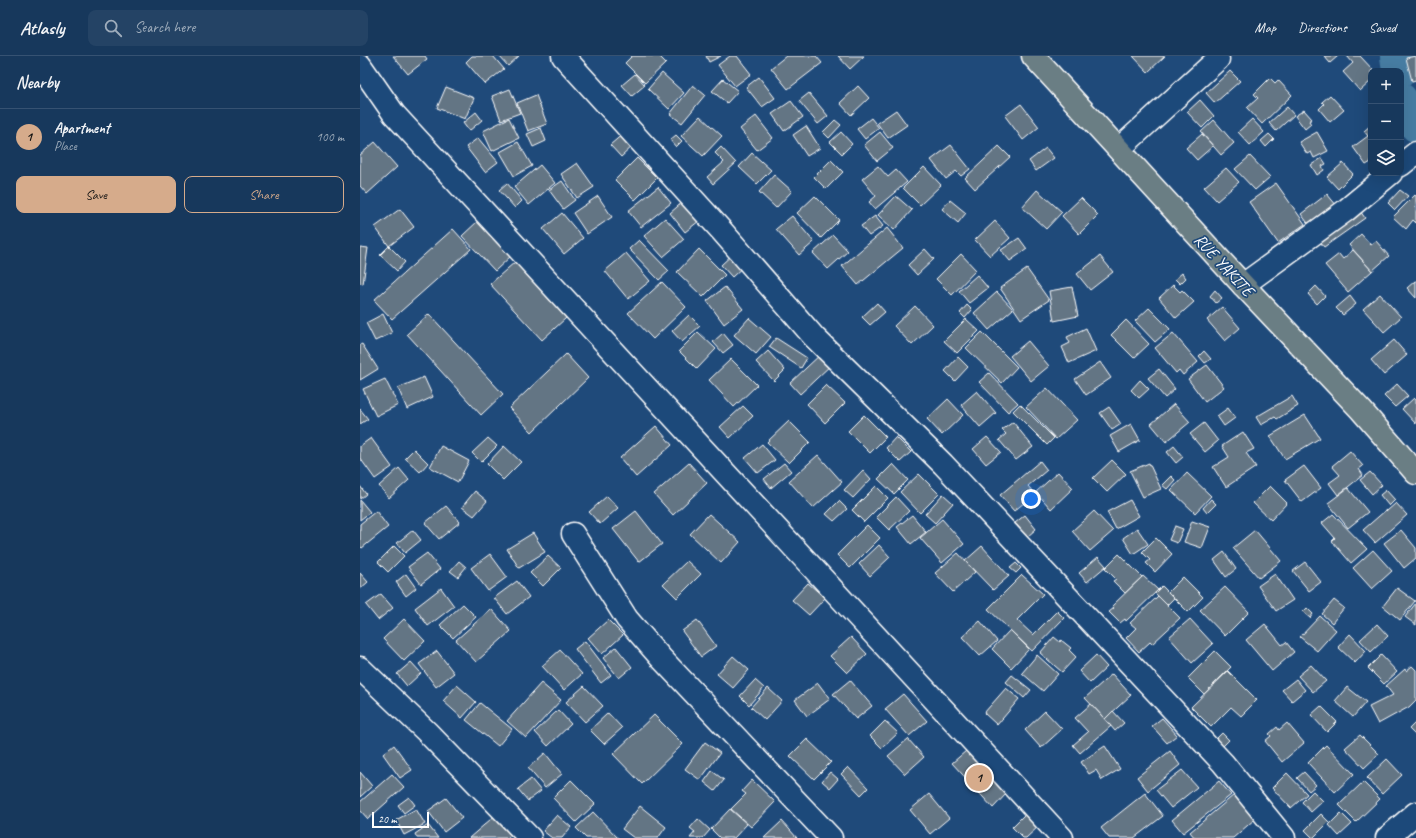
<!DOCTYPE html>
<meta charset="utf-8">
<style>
:root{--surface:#17385c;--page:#244365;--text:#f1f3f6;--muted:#9eacbb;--line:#365272;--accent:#d6ab8b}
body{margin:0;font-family:Caveat,sans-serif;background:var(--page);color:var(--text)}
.controls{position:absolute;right:12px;top:12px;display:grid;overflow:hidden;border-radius:8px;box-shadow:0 4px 16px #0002}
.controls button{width:36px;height:36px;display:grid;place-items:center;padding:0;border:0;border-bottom:1px solid var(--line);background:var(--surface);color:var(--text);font:20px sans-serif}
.scale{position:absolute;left:12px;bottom:10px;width:57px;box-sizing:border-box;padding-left:4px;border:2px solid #fff;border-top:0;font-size:11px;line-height:14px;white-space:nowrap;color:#fff;-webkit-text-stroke:3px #1f4a7a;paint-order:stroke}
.you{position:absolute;left:671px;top:443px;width:14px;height:14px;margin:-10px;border:3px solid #fff;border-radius:50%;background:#1a73e8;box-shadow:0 0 0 6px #1a73e833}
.badge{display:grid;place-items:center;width:26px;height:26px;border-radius:50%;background:var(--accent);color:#111;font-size:13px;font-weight:700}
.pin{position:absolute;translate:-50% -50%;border:2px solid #fff;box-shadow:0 1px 4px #0006}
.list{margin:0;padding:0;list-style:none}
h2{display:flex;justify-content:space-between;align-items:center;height:52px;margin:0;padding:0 16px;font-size:17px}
h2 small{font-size:13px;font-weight:400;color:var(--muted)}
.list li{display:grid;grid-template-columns:26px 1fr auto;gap:12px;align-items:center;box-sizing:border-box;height:56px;padding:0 16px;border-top:1px solid var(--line)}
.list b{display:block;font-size:15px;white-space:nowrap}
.list p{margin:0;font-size:13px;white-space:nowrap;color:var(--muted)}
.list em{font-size:13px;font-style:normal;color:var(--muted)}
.actions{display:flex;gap:8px;padding:12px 16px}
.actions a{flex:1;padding:9px 0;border:1px solid var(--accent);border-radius:8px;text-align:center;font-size:14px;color:var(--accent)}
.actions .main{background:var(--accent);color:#111}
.icon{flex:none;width:22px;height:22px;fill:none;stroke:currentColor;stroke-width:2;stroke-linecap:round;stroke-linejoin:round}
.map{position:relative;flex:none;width:1056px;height:782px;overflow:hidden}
header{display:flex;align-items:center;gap:24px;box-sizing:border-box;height:56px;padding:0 20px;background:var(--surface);border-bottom:1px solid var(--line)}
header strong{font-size:19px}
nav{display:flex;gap:22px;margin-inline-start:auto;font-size:14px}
.search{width:280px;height:36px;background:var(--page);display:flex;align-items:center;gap:10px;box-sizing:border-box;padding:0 14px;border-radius:8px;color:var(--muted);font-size:15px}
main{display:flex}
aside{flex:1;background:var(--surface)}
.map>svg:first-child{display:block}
</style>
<header>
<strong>Atlasly</strong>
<div class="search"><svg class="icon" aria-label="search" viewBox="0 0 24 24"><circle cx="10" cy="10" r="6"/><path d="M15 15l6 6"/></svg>Search here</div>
<nav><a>Map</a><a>Directions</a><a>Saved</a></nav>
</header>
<main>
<aside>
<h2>Nearby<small></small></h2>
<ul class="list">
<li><span class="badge">1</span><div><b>Apartment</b><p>Place</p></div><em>100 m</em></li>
</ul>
<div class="actions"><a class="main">Save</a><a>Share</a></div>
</aside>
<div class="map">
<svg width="1056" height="782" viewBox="0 0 1056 782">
<rect width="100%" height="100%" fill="#1f4a7a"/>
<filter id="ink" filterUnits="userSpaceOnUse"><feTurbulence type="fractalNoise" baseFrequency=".025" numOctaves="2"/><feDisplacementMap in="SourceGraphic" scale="8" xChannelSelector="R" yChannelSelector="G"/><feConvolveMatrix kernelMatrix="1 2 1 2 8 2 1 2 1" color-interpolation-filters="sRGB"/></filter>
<g filter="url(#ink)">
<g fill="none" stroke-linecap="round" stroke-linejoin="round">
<!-- river -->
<g stroke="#467da3" stroke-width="34">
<path d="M1037 0 1039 15"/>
<path d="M1041 44 1056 69"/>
</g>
</g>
<!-- building -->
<g fill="#647584" stroke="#fff">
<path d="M33 0H65L67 3 48 18Z"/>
<path d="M112 0H133L144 13 125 28 106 6Z"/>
<path d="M139 0H159L148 10Z"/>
<path d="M272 0H299L306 7 285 27 265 7Z"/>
<path d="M346 0H361L349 6Z"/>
<path d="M370 0H377L391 18 375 30 358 9Z"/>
<path d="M426 0H456L462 7 428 33 411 12Z"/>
<path d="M478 0H504L490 13Z"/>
<path d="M773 0H805L788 16Z"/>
<path d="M964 0H978L970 7Z"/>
<path d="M987 0H1000L1014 15H1011V25L1000 35 983 16 993 7Z"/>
<path d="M1056 0V24L1052 25 1046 2Z"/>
<path d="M870 15 880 25 855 47 846 37Z"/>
<path d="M302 17 324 37 309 53 288 33Z"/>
<path d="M275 18 285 29 272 40 262 29Z"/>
<path d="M399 21 415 42 402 51 386 31Z"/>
<path d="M910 22 915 27 918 24 932 39 902 68 887 52 898 42 894 38Z"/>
<path d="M363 23 378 35 367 47 352 35Z"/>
<path d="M333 29 345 39 322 67 310 58Z"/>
<path d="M498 30 509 42 491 59 480 47Z"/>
<path d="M86 31 114 42 105 63 77 52Z"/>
<path d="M150 33 160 57 141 64 132 40Z"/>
<path d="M449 37 468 60 458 68 439 45Z"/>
<path d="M176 39 187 68 168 75 157 47Z"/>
<path d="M970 39 984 54 970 66 959 53 964 48 962 46Z"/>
<path d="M840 44 854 60 842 72 827 56Z"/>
<path d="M431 45 443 61 424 75 412 58Z"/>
<path d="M661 48 679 71 663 84 645 60Z"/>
<path d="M927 51 934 59 916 75 909 67Z"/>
<path d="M536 54 547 69 528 82 517 67Z"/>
<path d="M944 54 952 63 949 65 951 68 945 73 935 60Z"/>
<path d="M116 56 122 64 109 75 103 67Z"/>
<path d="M340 60 362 80 343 100 321 80Z"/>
<path d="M396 60 413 82 397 94 380 73Z"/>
<path d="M149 62 159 82 132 95 123 75Z"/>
<path d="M511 62 519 72 505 83 497 73Z"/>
<path d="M892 63 904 76 890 89 878 76Z"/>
<path d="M475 64 481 69 469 82 463 76Z"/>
<path d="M854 64 874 87 861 99 841 76Z"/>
<path d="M1011 69V106L1006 109 993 91 1008 80 1004 75Z"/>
<path d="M446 70 460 92 447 100 433 79Z"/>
<path d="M181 72 186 85 173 91 167 78Z"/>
<path d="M481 76 492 88 482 98 470 86Z"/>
<path d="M520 76 533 92 517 105 504 89Z"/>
<path d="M957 76 968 95 954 102 951 96 947 98 939 86Z"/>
<path d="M264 77 274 89 261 101 250 89Z"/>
<path d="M842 78 853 90 837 104 826 92Z"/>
<path d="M909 78 914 83 906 91 901 85Z"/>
<path d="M316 79 322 85 316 91 310 84Z"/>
<path d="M118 82 138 106 125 116 106 91Z"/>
<path d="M15 86 37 111 7 138 0 130V99Z"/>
<path d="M158 86 172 110 154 120 140 96Z"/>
<path d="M591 89 610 113 601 120 596 115 586 123 571 104Z"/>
<path d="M639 90 650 101 615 133 605 122Z"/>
<path d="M361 91 376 107 353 128 347 121 364 106 355 97Z"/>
<path d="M686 92 694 102 676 115 669 105Z"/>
<path d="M392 97 411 114 397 128 379 111Z"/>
<path d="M890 100 910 121 895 134 875 113Z"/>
<path d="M277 102 297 122 275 144 255 124Z"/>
<path d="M962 102 966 108 962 110 964 114 957 119 951 109Z"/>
<path d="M471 104 483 116 466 133 454 121Z"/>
<path d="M217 107 234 131 217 142 201 118Z"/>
<path d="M983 107 993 118 978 133 967 121Z"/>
<path d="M180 109 195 127 169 149 154 131Z"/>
<path d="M518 110 528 121 536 114 547 126 515 153 509 146 516 140 502 123Z"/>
<path d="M564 111 581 129 560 149 543 132Z"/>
<path d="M866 112 879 126 857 145 844 131Z"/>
<path d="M414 119 432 135 416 152 399 136Z"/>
<path d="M202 125 215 144 203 153 189 134Z"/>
<path d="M147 127 162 145 155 152 139 134Z"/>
<path d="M916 127 945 168 918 187 889 146Z"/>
<path d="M298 131 311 147 281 171 268 155Z"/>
<path d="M677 134 702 156 686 173 662 151Z"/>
<path d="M1040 134 1048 140 1035 154 1028 147Z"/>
<path d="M967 138 977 150 950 170 941 158Z"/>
<path d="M1055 139 1056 140V167L1053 164 1046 173 1033 161Z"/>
<path d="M238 140 252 161 227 178 213 157Z"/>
<path d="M455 140 479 164 461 182 437 157Z"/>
<path d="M536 140 552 154 534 174 518 159Z"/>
<path d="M721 142 738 159 719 178 702 160Z"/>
<path d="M590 144 606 157 598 167 582 153Z"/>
<path d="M324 145 339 165 325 176 310 157Z"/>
<path d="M998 152 1005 162 964 191 957 182Z"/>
<path d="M40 153 54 171 29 190 15 171Z"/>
<path d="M202 157 223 182 204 198 183 173Z"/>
<path d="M432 160 454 186 439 199 416 173Z"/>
<path d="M515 160 523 170 509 180 501 170Z"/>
<path d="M305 162 324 183 303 201 284 180Z"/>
<path d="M119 164 152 199 135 215 102 180Z"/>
<path d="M635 165 650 182 630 200 615 184Z"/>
<path d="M527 172 543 192 498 229 482 210Z"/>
<path d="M93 173 111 193 32 263 14 244Z"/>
<path d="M1001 178 1011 189 1016 185 1029 200 1012 215 989 189Z"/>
<path d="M473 179 488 195 468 213 453 197Z"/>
<path d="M659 182 667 193 650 205 641 194Z"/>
<path d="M279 184 309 215 299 224 269 193Z"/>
<path d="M29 190 45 206 37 215 20 199Z"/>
<path d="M0 191 8 192 3 228 0 227Z"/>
<path d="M339 193 365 219 343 241 317 216Z"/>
<path d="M565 193 574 203 557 219 548 209Z"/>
<path d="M993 194 1012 215 988 236 965 209 979 198 983 203Z"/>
<path d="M375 196 386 208 372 221 361 209Z"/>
<path d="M266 197 290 225 268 243 245 215Z"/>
<path d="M601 198 616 214 592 239 576 223Z"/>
<path d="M740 200 753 216 730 234 717 218Z"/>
<path d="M155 206 206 262 182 284 130 228Z"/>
<path d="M667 213 689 244 661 263 640 232Z"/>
<path d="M822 217 826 222 820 228 815 223Z"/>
<path d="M617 219 628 232 609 247 599 235Z"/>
<path d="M1055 225H1056V242L1047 232Z"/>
<path d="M302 226 326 251 293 283 268 257Z"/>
<path d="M813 229 820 236 822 234 834 246 816 262 799 242Z"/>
<path d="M956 230 965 240 957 248 948 238Z"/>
<path d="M365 231 383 253 364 268 347 245Z"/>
<path d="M712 231 718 260 694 265 689 235Z"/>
<path d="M855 234 862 242 856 247 850 240Z"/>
<path d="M637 236 653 253 629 274 614 257Z"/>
<path d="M1020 238 1041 261 1024 276 1003 253Z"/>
<path d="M990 240 996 248 983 259 976 252Z"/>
<path d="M517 247 525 256 510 269 502 261Z"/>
<path d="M607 249 612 254 605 262 600 257Z"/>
<path d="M555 250 573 269 552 289 534 270Z"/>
<path d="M862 251 880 272 865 285 847 264Z"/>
<path d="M789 252 810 273 795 286 775 265Z"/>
<path d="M23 258 32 277 15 285 6 267Z"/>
<path d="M69 258 143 338 121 359 47 278Z"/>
<path d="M329 259 340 270 322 286 312 275Z"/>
<path d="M389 262 411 281 396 298 374 279Z"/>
<path d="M606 263 619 275 597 297 584 285Z"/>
<path d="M766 264 789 288 774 302 751 279Z"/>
<path d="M726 272 736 295 709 307 702 291 710 287 707 281Z"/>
<path d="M338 276 356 293 337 313 319 295Z"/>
<path d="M622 276 657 311 642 327 606 292Z"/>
<path d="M363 277 373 289 363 297 353 286Z"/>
<path d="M813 277 838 306 823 319 819 314 816 317 795 292Z"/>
<path d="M416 282 447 302 441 312 409 291Z"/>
<path d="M1034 284 1047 299 1024 319 1011 304Z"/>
<path d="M668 285 689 310 671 325 650 300Z"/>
<path d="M2 288 18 313 0 324V289Z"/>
<path d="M408 295 425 314 414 325 396 306Z"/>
<path d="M844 295 851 303 845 307 839 300Z"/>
<path d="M462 297 472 308 440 338 430 327Z"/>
<path d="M206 298 228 322 172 376 149 352Z"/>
<path d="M598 301 608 311 595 325 585 315Z"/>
<path d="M371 303 397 329 374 351 349 324Z"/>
<path d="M740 306 751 322 726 339 715 323Z"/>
<path d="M847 309 864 331 845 346 828 323Z"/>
<path d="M799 313 815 333 805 342 788 322Z"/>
<path d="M629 317 658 347 648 356 619 326Z"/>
<path d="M64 321 73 341 47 353 38 332Z"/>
<path d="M25 323 38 349 16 360 3 333Z"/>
<path d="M780 324 789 333 779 342 771 334Z"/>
<path d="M1037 328 1048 340 1035 351 1024 340Z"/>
<path d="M466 329 485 347 465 367 447 348Z"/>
<path d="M687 332 717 364 696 383 666 351Z"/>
<path d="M617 335 636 357 620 371 601 349Z"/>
<path d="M932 340 938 350 917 363 915 361 901 369 896 361Z"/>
<path d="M1054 342 1056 344V368L1042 353Z"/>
<path d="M588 343 603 359 582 379 567 363Z"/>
<path d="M660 348 694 382 687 389 653 355Z"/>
<path d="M814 348 830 366 806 386 791 368Z"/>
<path d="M383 350 393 360 370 382 360 371Z"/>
<path d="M749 351 761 368 752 374 740 357Z"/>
<path d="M868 352 875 362 864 370 857 360Z"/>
<path d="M0 353 8 363 0 368Z"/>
<path d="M504 359 526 381 510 397 488 375Z"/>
<path d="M945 359 960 382 925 403 910 380Z"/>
<path d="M429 365 450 386 429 407 407 386Z"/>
<path d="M653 366 673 391 656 404 639 384 646 378 642 374Z"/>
<path d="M844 367 858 385 845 396 830 378Z"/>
<path d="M771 368 780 384 759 396 750 380Z"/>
<path d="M296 370 312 389 276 421 260 402Z"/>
<path d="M883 376 894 393 886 397 896 411 866 431 853 411 869 401 862 390Z"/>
<path d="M536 381 551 396 540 406 526 392Z"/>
<path d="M627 381 641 396 626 408 613 393Z"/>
<path d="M11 382 32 411 15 423 0 402V390Z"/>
<path d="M128 382 137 390 121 406 112 397Z"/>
<path d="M402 388 415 404 398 417 385 402Z"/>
<path d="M81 390 109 405 98 426 70 411Z"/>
<path d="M144 390 161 406 143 424 127 408Z"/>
<path d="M814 390 823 401 816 407 807 396Z"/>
<path d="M54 393 68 407 60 416 45 402Z"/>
<path d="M990 395 1003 410 999 413 1003 419 978 439 969 427 980 419 972 410Z"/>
<path d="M458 399 482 426 453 452 429 425Z"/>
<path d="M752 404 766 418 747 436 733 422Z"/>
<path d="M680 405 687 414 668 430 675 438 654 455 640 439Z"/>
<path d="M329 407 347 427 313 459 294 438Z"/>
<path d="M424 407 431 415 411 432 404 423Z"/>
<path d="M789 407 801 433 783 441 770 415Z"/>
<path d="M533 408 548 424 534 438 518 423Z"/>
<path d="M944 410 961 432 942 446 925 424Z"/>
<path d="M39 412 49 424 29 442 19 430Z"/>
<path d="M503 414 511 423 493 442 484 434Z"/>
<path d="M698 416 713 432 691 453 676 436Z"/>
<path d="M1010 416 1022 429 1012 438 1000 424Z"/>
<path d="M827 417 851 440 835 457 811 434Z"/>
<path d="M559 418 579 438 560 457 540 436Z"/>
<path d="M811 420 815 424 807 433 802 429Z"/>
<path d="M0 430 6 438 0 443Z"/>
<path d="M516 430 528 442 504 466 492 454Z"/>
<path d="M910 430 927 447 911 464 893 447Z"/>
<path d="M988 432 1008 456 988 472 968 447Z"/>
<path d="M1026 434 1035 444 1029 450 1020 439Z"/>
<path d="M115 435 127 445 114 460 102 451Z"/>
<path d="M583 438 593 447 575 467 565 458Z"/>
<path d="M247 440 258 452 240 468 229 456Z"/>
<path d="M536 441 549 455 529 474 516 461Z"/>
<path d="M851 443 856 448 847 457 843 452Z"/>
<path d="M0 444 10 456 0 464Z"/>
<path d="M770 444 779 460 756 473 747 456Z"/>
<path d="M479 445 487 453 474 465 466 458Z"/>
<path d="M1036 447 1047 459 1015 487 1003 474 1026 454 1027 455Z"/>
<path d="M86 450 100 466 79 483 65 467Z"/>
<path d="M16 455 28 471 2 492 0 490V468Z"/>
<path d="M276 455 302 488 279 506 253 473Z"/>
<path d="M734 455 753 475 730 495 712 475Z"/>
<path d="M349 458 380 486 361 507 330 478Z"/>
<path d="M973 458 1007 493 991 507 972 485 975 482 962 467Z"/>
<path d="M552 459 566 476 551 488 537 471Z"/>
<path d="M665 459 676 473 667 481 655 467Z"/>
<path d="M582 463 604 488 582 507 560 482Z"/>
<path d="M832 465 850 471 842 492 824 486Z"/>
<path d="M507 469 520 482 490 512 477 499Z"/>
<path d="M815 470 823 473 817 487 809 484Z"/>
<path d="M777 472 788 488 773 498 763 482Z"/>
<path d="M53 474 61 484 45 497 37 487Z"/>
<path d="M895 474 921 505 899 522 873 492Z"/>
<path d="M1041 474 1056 492V502L1044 512 1024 487Z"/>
<path d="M173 477 185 496 159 512 147 493Z"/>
<path d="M796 482 812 498 795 516 786 507 790 504 782 496Z"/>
<path d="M519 489 530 501 510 520 499 508Z"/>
<path d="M34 490 44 500 28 516 18 506Z"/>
<path d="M622 490 649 520 633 534 605 505Z"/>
<path d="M1013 494 1032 515 1012 533 993 512Z"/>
<path d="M864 496 876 513 866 521 854 504Z"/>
<path d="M67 497 80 513 61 528 48 511Z"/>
<path d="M598 497 615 516 593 536 575 517Z"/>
<path d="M130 498 147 521 128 535 111 512Z"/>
<path d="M759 498 782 521 765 537 753 525 756 523 745 512Z"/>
<path d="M188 500 201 512 183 530 170 517Z"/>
<path d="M738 501 746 510 727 526 719 517Z"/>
<path d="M99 505 106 511 98 521 90 515Z"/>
<path d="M327 505 341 518 317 542 303 528Z"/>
<path d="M945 506 961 526 949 535 933 515Z"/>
<path d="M656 507 661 512 656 517 650 512Z"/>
<path d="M0 517 8 526 0 533Z"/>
<path d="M46 518 56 532 46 540 36 526Z"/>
<path d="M915 518 933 544 916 555 898 530Z"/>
<path d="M662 519 683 538 657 564 673 579 697 555 704 562 672 595 628 553Z"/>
<path d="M783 520 798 534 766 565 765 563 760 567 749 556 754 552 752 550Z"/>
<path d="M823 521 843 541 828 556 808 536Z"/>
<path d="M157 525 169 541 147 558 134 542Z"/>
<path d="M448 527 465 542 449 559 432 544Z"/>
<path d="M802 530 814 542 807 549 795 537Z"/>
<path d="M865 531 889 556 865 580 840 554Z"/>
<path d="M81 532 94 550 68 570 55 552Z"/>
<path d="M1037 532 1055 545 1040 564 1023 550Z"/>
<path d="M21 538 33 552 18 564 6 549Z"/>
<path d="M798 540 820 562 792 588 790 586 779 596 766 582 776 572 770 567Z"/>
<path d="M974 544 984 552 972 567 962 558Z"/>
<path d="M1056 547V569L1045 561Z"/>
<path d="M103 548 116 561 93 582 80 569Z"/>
<path d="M947 552 953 558 950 562 943 556Z"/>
<path d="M131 553 151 575 116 606 96 584Z"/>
<path d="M960 560 976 574 957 595 940 581Z"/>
<path d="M44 563 65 585 44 605 23 583Z"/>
<path d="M830 563 853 588 832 607 809 581Z"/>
<path d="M248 564 263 579 242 598 228 582Z"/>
<path d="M337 564 356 590 341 601 322 575Z"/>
<path d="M620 565 637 585 620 600 602 581Z"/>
<path d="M905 568 922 589 926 586 934 596 912 615 886 584Z"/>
<path d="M1017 568 1028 580 1011 596 1000 584Z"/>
<path d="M650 574 669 593 651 612 632 593Z"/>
<path d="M990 578 1006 595 995 607 978 591Z"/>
<path d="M491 581 507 598 487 617 470 600Z"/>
<path d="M694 581 700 586 701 584 711 592 709 594 716 601 702 616 680 597Z"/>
<path d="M225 585 251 619 241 627 215 593Z"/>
<path d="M256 591 272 611 259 622 243 602Z"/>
<path d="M200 594 222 618 204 634 182 610Z"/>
<path d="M77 595 94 617 76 631 59 608Z"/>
<path d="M855 595 871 611 844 638 828 622Z"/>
<path d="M677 599 698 618 683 635 662 617Z"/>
<path d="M736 599 747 611 730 627 719 615Z"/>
<path d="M1021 599 1037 616 1024 628 1008 612Z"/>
<path d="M373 600 389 614 373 632 357 618Z"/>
<path d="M51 606 61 617 47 630 37 618Z"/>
<path d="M951 609 966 625 953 636 938 620Z"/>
<path d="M1052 610 1056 614V644L1049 651 1018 668 1009 651 1033 639 1026 630 1045 613 1046 615Z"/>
<path d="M868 615 897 644 881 660 871 651 851 671 831 651Z"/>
<path d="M752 618 771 639 745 663 725 642Z"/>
<path d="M652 619 671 634 664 642 646 626Z"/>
<path d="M936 623 945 634 932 645 922 634Z"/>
<path d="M395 624 404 632 389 649 380 640Z"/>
<path d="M490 624 512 650 496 663 473 638Z"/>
<path d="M181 627 201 644 166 682 147 665Z"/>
<path d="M458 627 470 643 447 660 435 644Z"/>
<path d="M97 629 116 646 102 662 83 645Z"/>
<path d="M224 630 243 650 225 666 206 646Z"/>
<path d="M987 631 1006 646 993 661 975 645Z"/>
<path d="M408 632 422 645 405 664 391 651Z"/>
<path d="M646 632 659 643 637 669 624 657Z"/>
<path d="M543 638 567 665 549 680 525 653Z"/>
<path d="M120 647 152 673 138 690 106 664Z"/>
<path d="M731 648 751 670 720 697 713 689 728 676 715 662Z"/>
<path d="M961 650 977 666 967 676 951 659Z"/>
<path d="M198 654 211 668 188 690 175 676Z"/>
<path d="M685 655 702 673 681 692 665 674Z"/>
<path d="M753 655 764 667 755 675 745 663Z"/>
<path d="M248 657 262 672 244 688 230 674Z"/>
<path d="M294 659 323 688 282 728 253 698Z"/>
<path d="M802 662 817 679 807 687 792 670Z"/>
<path d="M525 665 538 677 522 692 510 680Z"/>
<path d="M1056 666V678L1055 679 1049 673Z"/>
<path d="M927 667 944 687 922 706 905 685 911 680 909 678 917 671 919 674Z"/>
<path d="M862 677 869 684 863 690 856 683Z"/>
<path d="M1000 679 1019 698 1004 712 985 692Z"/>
<path d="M447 683 471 706 454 723 430 700Z"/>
<path d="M548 683 564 701 545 718 528 700Z"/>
<path d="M345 686 360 697 340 724 325 713Z"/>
<path d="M34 689 52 714 40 722 23 698Z"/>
<path d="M966 689 994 718 975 736 948 707Z"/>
<path d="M745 690 760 713 742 724 736 714 729 718 721 706Z"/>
<path d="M606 695 647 737 633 752 592 707Z"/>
<path d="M810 695 820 709 788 735 777 721Z"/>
<path d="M185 697 202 718 185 732 168 712Z"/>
<path d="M1027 703 1042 719 1022 738 1007 722Z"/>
<path d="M488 711 508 732 501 739 481 718Z"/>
<path d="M822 714 837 731 811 752 796 734Z"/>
<path d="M352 715 364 724 355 735 344 726Z"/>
<path d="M0 716 12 730 0 741Z"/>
<path d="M470 716 478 723 470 732 462 725Z"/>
<path d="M944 716 956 729 949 735 937 722Z"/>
<path d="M927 717 947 738 931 752 912 732Z"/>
<path d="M32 718 44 731 8 763 0 754V746Z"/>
<path d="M171 723 181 735 168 745 158 733Z"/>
<path d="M211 724 235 748 216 766 193 742Z"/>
<path d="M392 724 415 746 391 771 371 753 386 738 382 735Z"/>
<path d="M859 725 871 739 823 777 812 764Z"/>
<path d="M1003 726 1020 743 996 766 979 749Z"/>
<path d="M953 735 963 745 951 756 942 746Z"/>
<path d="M785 737 803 760 774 782H749L741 772Z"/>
<path d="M569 738 589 762 570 778 550 754Z"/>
<path d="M874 739 895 763 873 782H835L830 776Z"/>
<path d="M49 741 55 749 44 757 38 749Z"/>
<path d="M86 742 102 762 84 776 68 755Z"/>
<path d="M280 750 306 771 298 782H274L262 773Z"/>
<path d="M56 753 65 768 44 779 36 764Z"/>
<path d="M370 753 387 768 374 782H360L351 773Z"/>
<path d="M233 756 258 782H226L216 772Z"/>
<path d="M138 757 155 776 148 782H109Z"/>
<path d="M666 757 679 770 666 782H663L652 771Z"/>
<path d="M981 757 992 768 979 780 969 769Z"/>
<path d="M961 758 969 766 953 782 945 774Z"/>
<path d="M197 759 211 771 202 782H192L183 775Z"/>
<path d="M338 763 350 774 343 782H330L335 776 330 772Z"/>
<path d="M422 765 437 782H404Z"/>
<path d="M68 769 78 782H57L55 778Z"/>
</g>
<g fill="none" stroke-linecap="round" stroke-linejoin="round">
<!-- minor casing -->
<g stroke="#fff" stroke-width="25">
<g id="minor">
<path d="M203 0 361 174 454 281 583 408 863 707 924 782"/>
<path d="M0 9 34 58 702 782"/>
<path d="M759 93 858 3"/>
<path d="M1041 109 1056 97"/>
<path d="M883 229 985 155 1031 117"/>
<path d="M213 478 267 563 301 602 471 782"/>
<path d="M0 612 67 676 170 782"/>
<path d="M1027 782 1056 757"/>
</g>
</g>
<!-- major casing -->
<g stroke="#fff" stroke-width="25">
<path id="major" d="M673 0 883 229 1001 354 1056 417"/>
</g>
<!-- minor -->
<use href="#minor" stroke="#1f4a7a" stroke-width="22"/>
<!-- major -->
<use href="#major" stroke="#6b7e84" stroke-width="22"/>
</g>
</g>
<g text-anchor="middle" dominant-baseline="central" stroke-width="3.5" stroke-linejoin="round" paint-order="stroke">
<!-- street labels -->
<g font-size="17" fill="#fff" stroke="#1f4a7a">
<text transform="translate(864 209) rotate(47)">RUE YAKITE</text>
</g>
</g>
</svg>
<div class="controls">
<button>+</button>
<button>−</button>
<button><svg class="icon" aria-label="layers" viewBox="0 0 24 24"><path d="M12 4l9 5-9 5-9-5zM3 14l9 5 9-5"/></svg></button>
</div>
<div class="scale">20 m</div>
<div class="you"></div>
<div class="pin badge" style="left:619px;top:722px">1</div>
</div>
</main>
